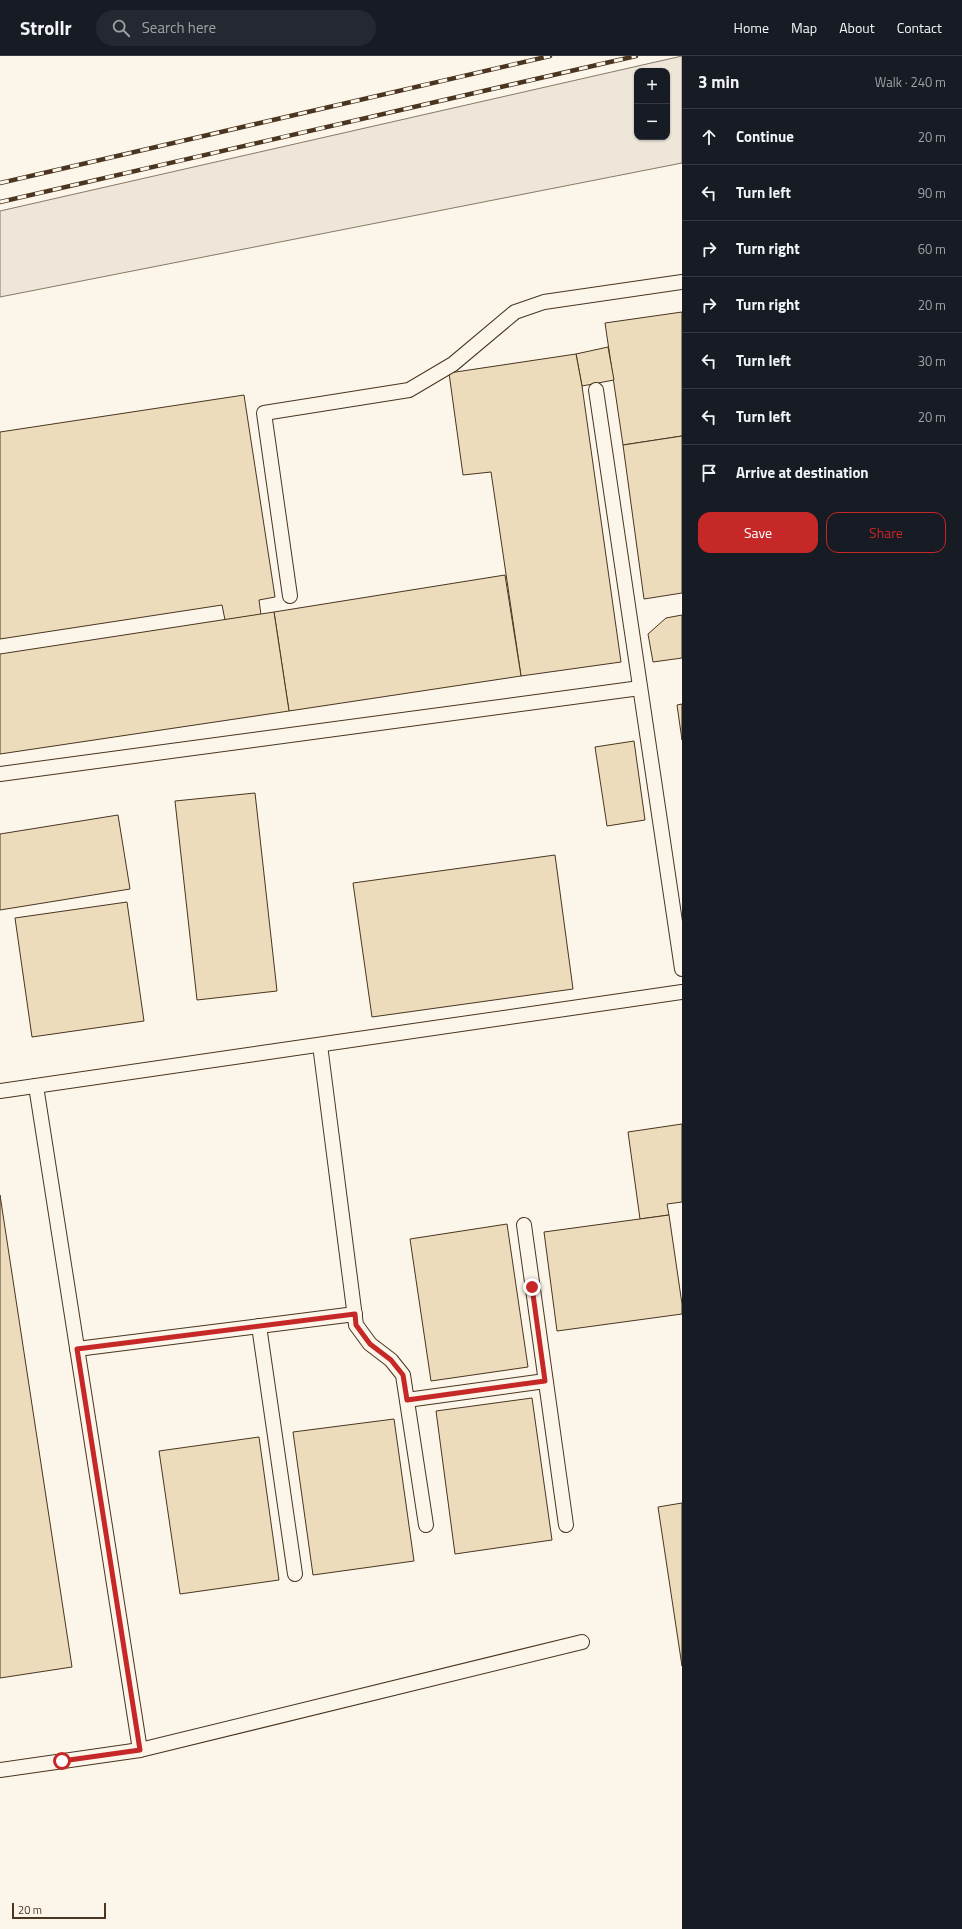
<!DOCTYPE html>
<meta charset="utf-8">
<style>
:root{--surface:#171b24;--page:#242831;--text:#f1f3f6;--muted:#9ea1a6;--line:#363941;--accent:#c62828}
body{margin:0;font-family:"Titillium Web",sans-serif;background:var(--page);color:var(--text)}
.controls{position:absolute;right:12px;top:12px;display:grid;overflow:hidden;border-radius:8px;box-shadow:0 1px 3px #0004}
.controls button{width:36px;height:36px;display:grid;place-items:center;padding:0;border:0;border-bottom:1px solid var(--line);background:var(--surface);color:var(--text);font:20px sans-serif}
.scale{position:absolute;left:12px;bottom:10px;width:94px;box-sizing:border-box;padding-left:4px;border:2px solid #4a3520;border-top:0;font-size:11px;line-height:14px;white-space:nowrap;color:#4a3520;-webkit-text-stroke:3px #fbf6e9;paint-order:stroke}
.stop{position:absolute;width:12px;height:12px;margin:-9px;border:3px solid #c62828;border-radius:50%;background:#fff}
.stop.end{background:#c62828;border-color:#fff;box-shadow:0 1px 4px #0008}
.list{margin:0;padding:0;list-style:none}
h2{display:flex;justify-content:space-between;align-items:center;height:52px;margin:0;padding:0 16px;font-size:17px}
h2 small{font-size:13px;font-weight:400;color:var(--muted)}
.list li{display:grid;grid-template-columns:26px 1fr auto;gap:12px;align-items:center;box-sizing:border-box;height:56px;padding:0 16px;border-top:1px solid var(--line)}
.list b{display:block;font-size:15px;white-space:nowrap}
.list em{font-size:13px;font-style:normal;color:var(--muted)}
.actions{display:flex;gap:8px;padding:12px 16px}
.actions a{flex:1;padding:9px 0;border:1px solid var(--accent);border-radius:12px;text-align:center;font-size:14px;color:var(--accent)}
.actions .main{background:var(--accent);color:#fff}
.icon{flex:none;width:22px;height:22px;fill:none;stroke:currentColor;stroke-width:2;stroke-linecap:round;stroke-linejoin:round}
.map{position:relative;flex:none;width:682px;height:1873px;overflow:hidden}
header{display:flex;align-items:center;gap:24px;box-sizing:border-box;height:56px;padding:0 20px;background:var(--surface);border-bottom:1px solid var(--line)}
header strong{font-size:19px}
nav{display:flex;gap:22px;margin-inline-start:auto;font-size:14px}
.search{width:280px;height:36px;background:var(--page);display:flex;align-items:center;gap:10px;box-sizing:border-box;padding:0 14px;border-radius:22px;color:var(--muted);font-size:15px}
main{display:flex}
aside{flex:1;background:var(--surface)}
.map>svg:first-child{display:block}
</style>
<header>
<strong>Strollr</strong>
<div class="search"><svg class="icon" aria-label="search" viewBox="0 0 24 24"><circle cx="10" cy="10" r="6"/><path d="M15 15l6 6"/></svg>Search here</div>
<nav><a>Home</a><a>Map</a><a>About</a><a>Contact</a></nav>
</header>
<main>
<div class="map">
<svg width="682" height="1873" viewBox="0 0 682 1873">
<rect width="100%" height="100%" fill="#fbf6e9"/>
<!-- green -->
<path fill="#ede6d9" stroke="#887966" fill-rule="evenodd" d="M682 0V107L0 241V155ZM637 15H667V81H637Z"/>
<!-- building -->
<g fill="#ecdcbc" stroke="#4a3520">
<path d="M682 256V380L623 389 605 267Z"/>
<path d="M608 291 614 324 582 330 576 298Z"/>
<path d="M576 298 582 330 621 606 521 620 491 416 463 419 449 317Z"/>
<path d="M244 339 275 541 259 544 261 559 225 564 222 549 0 583V376Z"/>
<path d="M682 380V537L644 543 623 389Z"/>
<path d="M505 519 521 620 289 655 274 556Z"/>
<path d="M274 556 289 655 0 698V598Z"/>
<path d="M682 559V602L653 606 648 578 666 562Z"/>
<path d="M682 648V684L677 649Z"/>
<path d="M634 685 645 764 607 770 595 691Z"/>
<path d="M255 737 277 935 197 944 175 745Z"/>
<path d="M118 759 130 833 0 854V778Z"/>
<path d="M555 799 573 933 372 961 353 827Z"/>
<path d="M127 846 144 965 32 981 15 862Z"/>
<path d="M682 1068V1146L667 1148 669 1159 640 1163 628 1076Z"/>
<path d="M0 1139 72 1611 0 1622Z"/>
<path d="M669 1159 682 1248V1258L557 1275 544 1176Z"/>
<path d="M507 1168 528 1311 431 1325 410 1183Z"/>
<path d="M532 1342 552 1484 455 1498 436 1355Z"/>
<path d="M394 1363 414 1505 313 1519 293 1376Z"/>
<path d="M259 1381 279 1524 180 1538 159 1395Z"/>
<path d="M682 1447V1610L658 1451Z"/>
</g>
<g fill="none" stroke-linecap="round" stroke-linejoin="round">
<!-- service casing -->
<g stroke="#4a3520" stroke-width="16">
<g id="service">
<path d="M596 334 682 913"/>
<path d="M290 540 264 357 409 334 453 308 515 256 544 246 682 226"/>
<path d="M0 718 640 632"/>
<path d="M320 989 356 1269 370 1288 391 1304 403 1319 426 1469"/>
<path d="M36 1030 140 1694"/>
<path d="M0 1035 682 936"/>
<path d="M524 1169 566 1469"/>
<path d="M259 1270 295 1518"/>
<path d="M77 1293 355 1258"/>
<path d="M407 1344 545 1325"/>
<path d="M0 1714 140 1694 582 1586"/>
</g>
</g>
<!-- service -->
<use href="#service" stroke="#fbf6e9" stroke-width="14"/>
<!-- rail casing -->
<g stroke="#4a3520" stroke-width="4.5">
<g id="rail">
<path d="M0 127 550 0"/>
<path d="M0 146 636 0"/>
</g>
</g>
<!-- rail -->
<use href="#rail" stroke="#fbf6e9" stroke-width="3" stroke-dasharray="9" stroke-linecap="butt"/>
</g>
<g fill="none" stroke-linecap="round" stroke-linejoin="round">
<!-- route -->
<path stroke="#c62828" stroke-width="5" d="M62 1705 140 1694 77 1293 355 1258 356 1269 370 1288 391 1304 403 1319 407 1344 545 1325 532 1231"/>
</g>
</svg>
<div class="controls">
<button>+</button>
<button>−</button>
</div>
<div class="scale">20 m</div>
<div class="stop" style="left:62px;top:1705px"></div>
<div class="stop end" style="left:532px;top:1231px"></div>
</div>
<aside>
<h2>3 min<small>Walk · 240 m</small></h2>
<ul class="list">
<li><svg class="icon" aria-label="ahead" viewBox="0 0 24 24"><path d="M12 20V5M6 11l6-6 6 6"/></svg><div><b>Continue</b></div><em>20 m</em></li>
<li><svg class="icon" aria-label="left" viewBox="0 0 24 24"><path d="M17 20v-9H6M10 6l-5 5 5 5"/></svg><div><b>Turn left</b></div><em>90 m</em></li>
<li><svg class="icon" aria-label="right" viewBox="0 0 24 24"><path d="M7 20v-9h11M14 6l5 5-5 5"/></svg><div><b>Turn right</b></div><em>60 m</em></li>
<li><svg class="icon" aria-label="right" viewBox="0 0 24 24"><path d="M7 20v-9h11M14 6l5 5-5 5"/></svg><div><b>Turn right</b></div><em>20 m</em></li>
<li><svg class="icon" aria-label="left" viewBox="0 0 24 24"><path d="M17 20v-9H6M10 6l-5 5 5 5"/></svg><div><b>Turn left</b></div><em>30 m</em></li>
<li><svg class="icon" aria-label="left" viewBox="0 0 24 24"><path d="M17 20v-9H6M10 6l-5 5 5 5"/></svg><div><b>Turn left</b></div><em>20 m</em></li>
<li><svg class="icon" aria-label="arrive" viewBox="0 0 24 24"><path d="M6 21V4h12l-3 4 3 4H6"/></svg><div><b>Arrive at destination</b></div></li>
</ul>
<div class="actions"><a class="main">Save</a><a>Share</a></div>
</aside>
</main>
